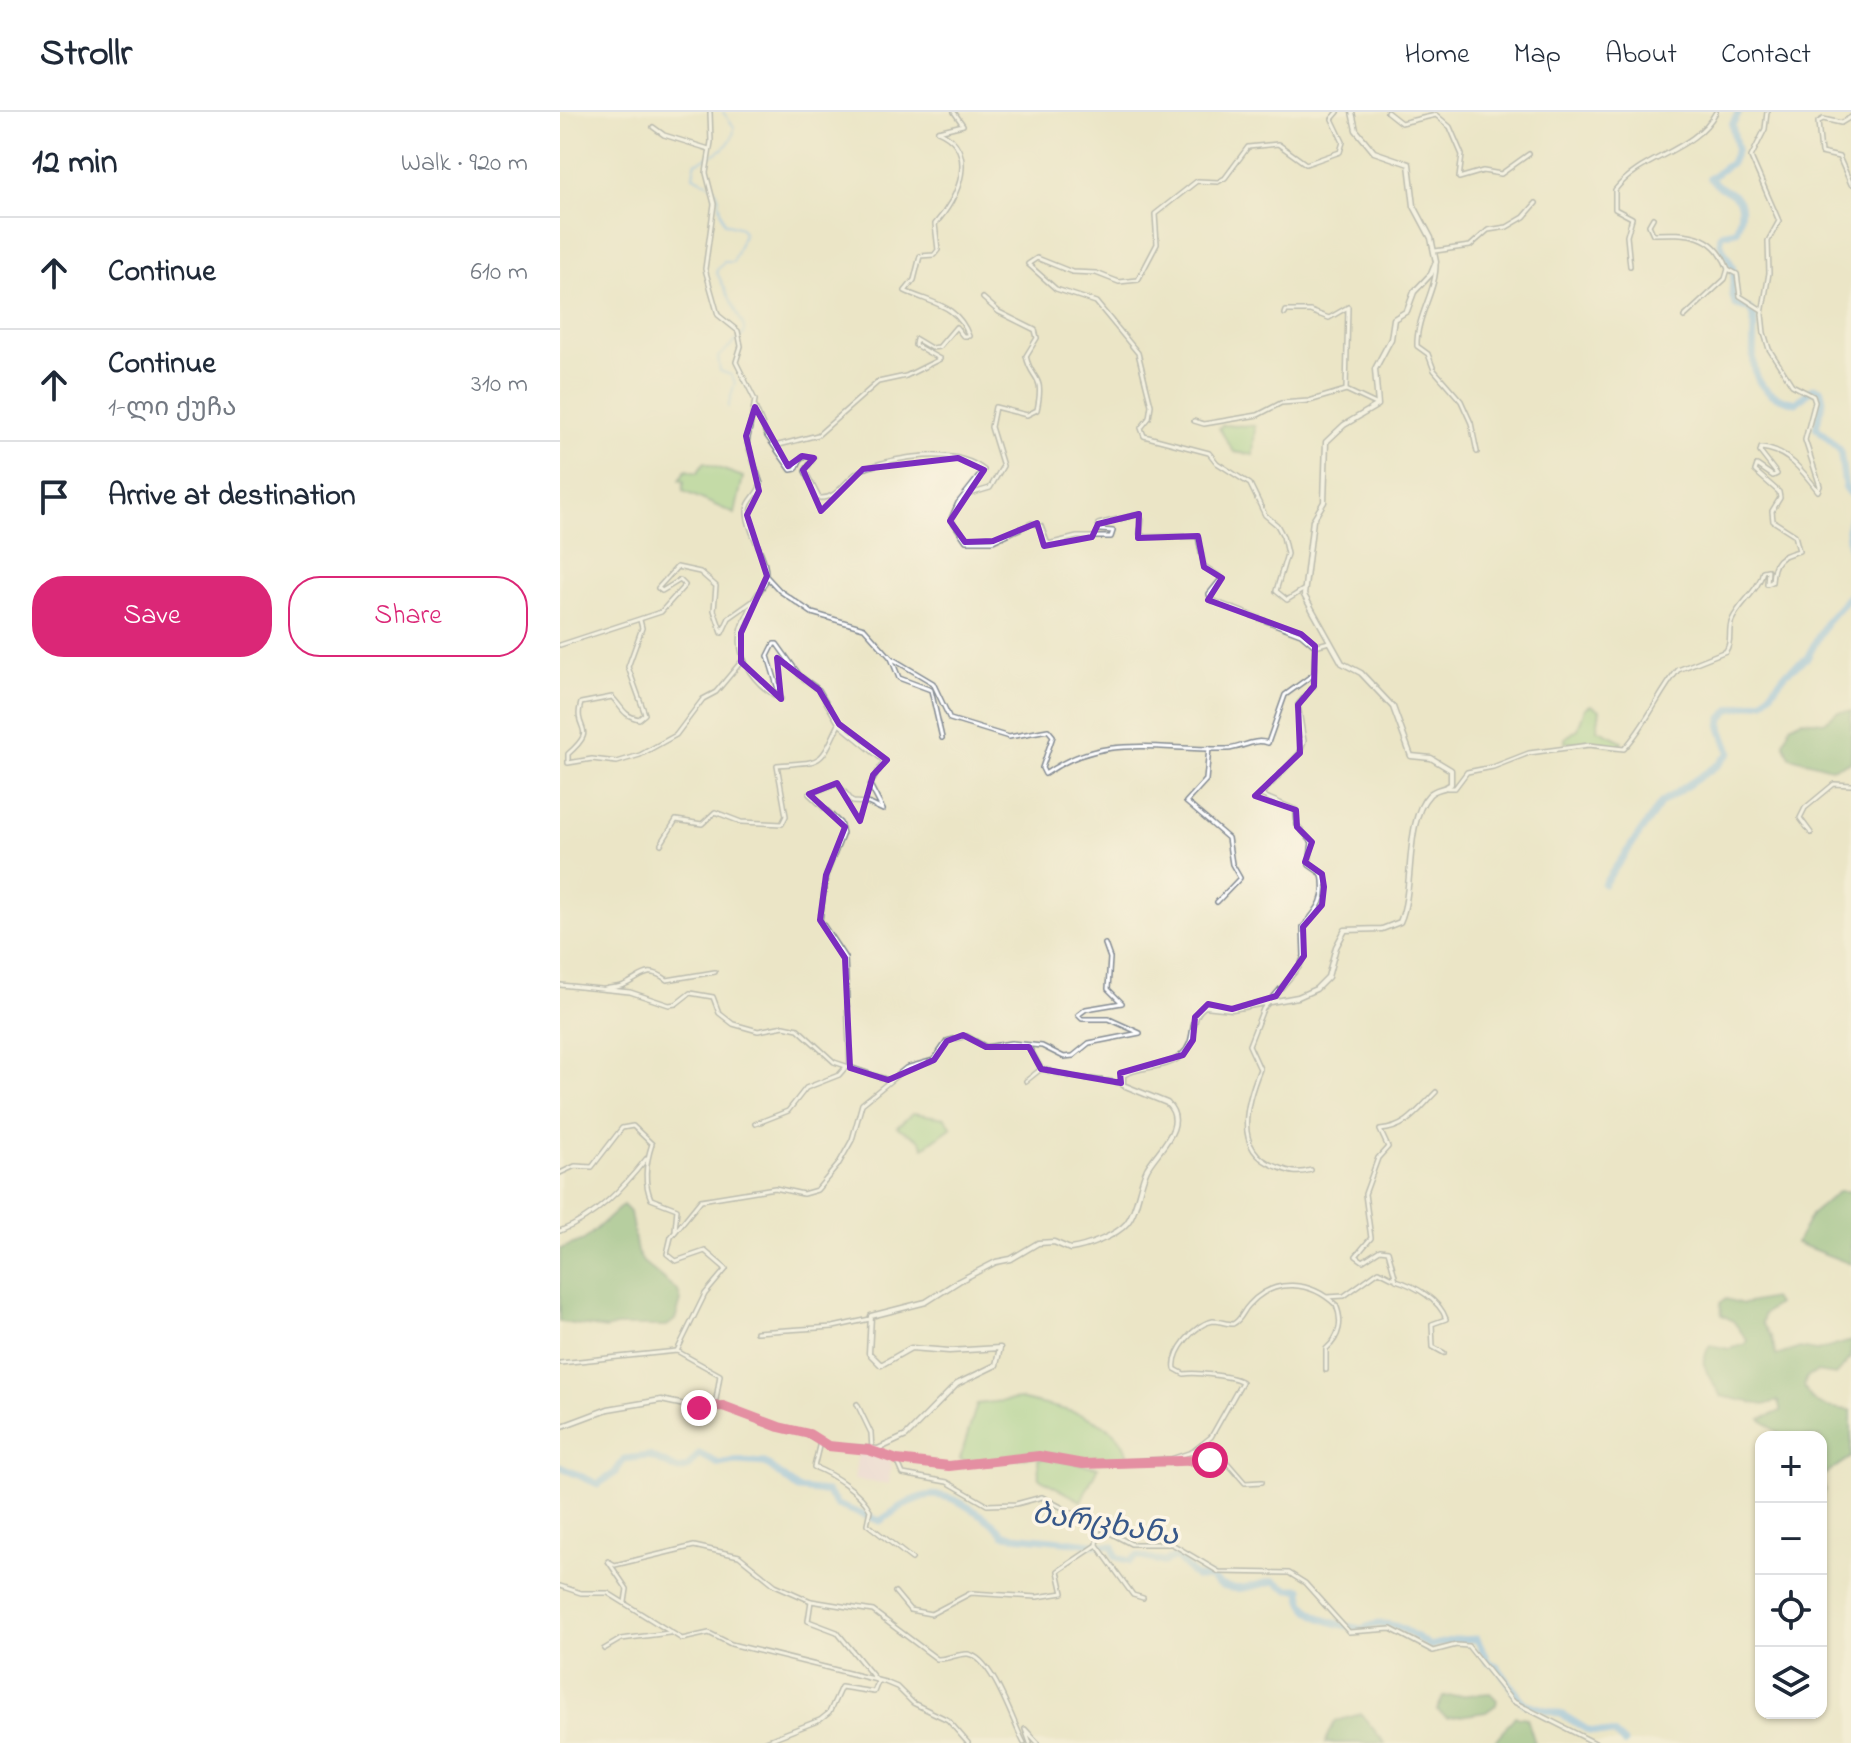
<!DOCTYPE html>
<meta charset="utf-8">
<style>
:root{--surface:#fff;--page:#f6f6f7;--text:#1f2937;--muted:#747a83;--line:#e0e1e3;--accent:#db2777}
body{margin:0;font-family:"Indie Flower","Noto Sans Georgian",sans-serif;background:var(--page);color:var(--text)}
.controls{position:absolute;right:24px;bottom:24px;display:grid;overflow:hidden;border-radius:16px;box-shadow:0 2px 6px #0004}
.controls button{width:72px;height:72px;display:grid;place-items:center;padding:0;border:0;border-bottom:2px solid var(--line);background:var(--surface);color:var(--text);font:40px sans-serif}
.stop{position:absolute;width:24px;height:24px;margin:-18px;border:6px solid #db2777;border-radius:50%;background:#fff}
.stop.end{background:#db2777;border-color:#fff;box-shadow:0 2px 8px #0008}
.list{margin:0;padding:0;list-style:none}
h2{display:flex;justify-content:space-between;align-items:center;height:104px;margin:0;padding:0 32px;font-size:34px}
h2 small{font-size:26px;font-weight:400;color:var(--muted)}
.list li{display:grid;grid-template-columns:52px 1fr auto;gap:24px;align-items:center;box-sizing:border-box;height:112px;padding:0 32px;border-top:2px solid var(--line)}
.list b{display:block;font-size:30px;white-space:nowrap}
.list p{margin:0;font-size:26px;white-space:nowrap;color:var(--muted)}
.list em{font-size:26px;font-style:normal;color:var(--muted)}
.actions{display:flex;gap:16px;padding:24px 32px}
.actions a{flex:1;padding:18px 0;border:2px solid var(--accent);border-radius:32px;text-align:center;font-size:28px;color:var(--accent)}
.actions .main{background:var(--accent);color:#fff}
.icon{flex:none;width:44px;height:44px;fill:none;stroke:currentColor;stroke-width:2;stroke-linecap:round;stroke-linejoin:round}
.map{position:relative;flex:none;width:1291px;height:1631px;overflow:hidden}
header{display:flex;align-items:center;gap:48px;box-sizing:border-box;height:112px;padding:0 40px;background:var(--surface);border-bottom:2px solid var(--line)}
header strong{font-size:38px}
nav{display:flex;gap:44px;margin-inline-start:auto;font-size:28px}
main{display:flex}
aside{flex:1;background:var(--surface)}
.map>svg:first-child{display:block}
</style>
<header>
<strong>Strollr</strong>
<nav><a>Home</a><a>Map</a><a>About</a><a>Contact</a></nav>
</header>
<main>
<aside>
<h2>12 min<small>Walk · 920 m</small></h2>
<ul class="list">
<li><svg class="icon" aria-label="ahead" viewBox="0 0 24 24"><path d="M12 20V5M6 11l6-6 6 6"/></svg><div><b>Continue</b></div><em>610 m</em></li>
<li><svg class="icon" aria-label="ahead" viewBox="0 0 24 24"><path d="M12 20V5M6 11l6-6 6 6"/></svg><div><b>Continue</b><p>1-ლი ქუჩა</p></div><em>310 m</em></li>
<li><svg class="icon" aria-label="arrive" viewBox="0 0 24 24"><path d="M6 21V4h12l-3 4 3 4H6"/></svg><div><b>Arrive at destination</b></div></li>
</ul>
<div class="actions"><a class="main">Save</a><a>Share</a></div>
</aside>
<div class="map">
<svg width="1291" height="1631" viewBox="0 0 1291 1631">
<rect width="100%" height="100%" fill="#fcf5e5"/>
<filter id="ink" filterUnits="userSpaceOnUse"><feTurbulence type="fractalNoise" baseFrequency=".0125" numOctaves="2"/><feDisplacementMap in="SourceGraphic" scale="16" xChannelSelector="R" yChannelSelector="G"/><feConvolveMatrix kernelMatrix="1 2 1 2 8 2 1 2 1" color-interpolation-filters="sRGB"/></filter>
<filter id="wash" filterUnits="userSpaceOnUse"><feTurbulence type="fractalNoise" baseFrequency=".006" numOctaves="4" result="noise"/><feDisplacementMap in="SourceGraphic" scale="32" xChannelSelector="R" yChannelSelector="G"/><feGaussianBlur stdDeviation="1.8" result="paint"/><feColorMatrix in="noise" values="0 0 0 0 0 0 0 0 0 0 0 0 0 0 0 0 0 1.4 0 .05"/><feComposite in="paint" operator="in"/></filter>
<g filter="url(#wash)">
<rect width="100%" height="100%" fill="#ebe5c6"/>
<!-- built -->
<path fill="#f0d0e4" d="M298 1340 331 1348 329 1372 294 1368Z"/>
<!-- green -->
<g fill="#94ce82" stroke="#587e70" stroke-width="2">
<path d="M663 313 695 314 693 343 674 340 659 316Z"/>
<path d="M144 351 183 365 175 402 123 379 124 369 120 368 126 358 137 361Z"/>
<path d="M1031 593 1040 598 1037 617 1062 629 1060 635 1030 629 1005 631V626L1018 617 1025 596Z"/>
<path d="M353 1001 385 1006 392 1015 364 1035 360 1028 337 1015Z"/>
<path d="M460 1287C496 1297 564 1303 568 1348H507L498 1342 408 1351 400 1347 417 1292Z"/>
<path d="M484 1346 538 1355 521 1389 479 1366 478 1347Z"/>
</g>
<!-- forest -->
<g fill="#77b170" stroke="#497067" stroke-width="2">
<path d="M1291 599V650L1271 656 1230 645 1224 631 1230 614 1242 608 1264 610 1277 600Z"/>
<path d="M1279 1079H1289L1291 1085V1152L1236 1131 1251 1103Z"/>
<path d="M63 1093 70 1100 77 1140 83 1150 118 1179 121 1189 115 1208 107 1214H56L46 1217 0 1210V1137L24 1128Z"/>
<path d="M1213 1186 1217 1192 1204 1202 1202 1211 1212 1226 1216 1244 1240 1236 1257 1239 1291 1229V1246L1276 1263 1257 1260 1247 1265 1244 1274C1253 1296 1269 1296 1291 1298V1345L1261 1365 1265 1378 1261 1389V1325H1223L1201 1307 1221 1299 1218 1289 1204 1293 1161 1284C1150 1266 1137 1253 1150 1233L1170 1237 1185 1232 1187 1228 1173 1209 1162 1203 1160 1191 1166 1187 1183 1192Z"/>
<path d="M930 1581 937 1588 936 1593 926 1600 887 1606 877 1598 883 1585Z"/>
<path d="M801 1602 825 1631H765L775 1609Z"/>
<path d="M955 1604 967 1606 975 1631H933Z"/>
</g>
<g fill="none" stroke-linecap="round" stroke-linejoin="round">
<!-- stream -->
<path stroke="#7bb8ee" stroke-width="2" d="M163 0 174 15C175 35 152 44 135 51L133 64C170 80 153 83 165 111L181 116 184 121 173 150H164L156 159 184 215V222L158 245 160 259 171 263 175 270 168 295"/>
<!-- river -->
<g stroke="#7bb8ee" stroke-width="7">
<path d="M1179 0 1172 13 1177 37 1171 51 1150 66C1164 85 1192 76 1176 119L1161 122C1158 135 1167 142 1172 154 1178 169 1167 176 1176 193L1190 197 1194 204C1195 246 1182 280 1236 291L1253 276 1261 278 1263 288 1256 315 1280 338 1285 374 1291 383"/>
<path d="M1291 404 1288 418 1291 449"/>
<path d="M1044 772 1101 691 1159 652 1170 640 1161 616 1162 606 1171 597 1204 589 1226 561 1247 546 1267 509 1291 482"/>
<path d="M0 1355 38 1372 55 1361 64 1347 89 1344 119 1358 127 1356 139 1342 159 1352 175 1349 205 1351 238 1377 267 1380 277 1393 320 1409C355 1385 372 1372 410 1396 423 1404 435 1411 444 1423L553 1434 556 1445 570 1449 577 1444 604 1450 616 1445 636 1465H650C669 1485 691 1474 714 1469L728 1477H741C741 1508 778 1512 802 1517 830 1504 847 1519 870 1534L895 1528 917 1527 928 1550 937 1554 964 1591 1003 1603 1029 1619 1054 1622 1064 1631"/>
</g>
</g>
</g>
<g filter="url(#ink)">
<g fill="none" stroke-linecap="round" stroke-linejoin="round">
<!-- minor casing -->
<g stroke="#838a92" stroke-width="6">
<g id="minor">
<path d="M827 0 841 11 876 3 890 15 902 43 899 66 923 59 941 62 969 42"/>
<path d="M1291 5 1281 11 1263 7 1258 10 1261 41 1279 45 1291 72"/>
<path d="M93 15 104 23 149 37"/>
<path d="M378 19 403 13 394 0"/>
<path d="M1093 106 1089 113 1093 122C1124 121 1154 119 1168 157L1165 167 1124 205"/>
<path d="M875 139 910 134 928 118 947 115 964 105 976 91"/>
<path d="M876 150C877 179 856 204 857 234L868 242 874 258 901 289 911 311 917 340"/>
<path d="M1070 154 1067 124 1072 106 1055 97V78C1082 43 1135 40 1156 0"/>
<path d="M1168 157 1177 162 1180 184 1202 198"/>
<path d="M725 202 726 199H750L769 206 788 195 786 278 818 293"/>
<path d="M195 295 207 324 231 358 236 357 242 344 254 346 245 359 259 386C279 388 285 365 303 357 336 345 394 334 424 358L398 391 391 407 406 429H433L472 411 481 414 488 432 517 425H551L553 419 540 418 538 412 579 402 582 408 580 422 585 425 638 424 644 454 662 466 649 482 651 488 741 522 755 534 769 530"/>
<path d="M634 309 644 312 698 303 721 291 749 289 786 278"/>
<path d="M215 334 258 323 318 270 346 264 380 247 355 233 356 227 371 236 379 235 396 215 403 224H409C397 192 373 192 345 179L354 168 360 144 374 143 378 138 375 112C399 86 420 37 378 19"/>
<path d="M410 382 430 376 443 354 431 315 435 295 467 303 477 298C485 260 472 271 466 244L477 226 475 218 439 200 423 186"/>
<path d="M207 465 220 479 252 501 304 516 331 546 373 571 390 607 449 625 488 618 493 624 482 656 485 662C545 620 600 639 667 637 683 636 693 626 708 631L725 583 754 562 755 534"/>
<path d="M743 478 727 488 716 479 727 442 723 424 717 413 705 403 690 372 657 351 649 341 584 324 581 316 589 306 591 293 578 241 536 190 496 177 468 152 477 146 512 160 536 161 559 170 578 168 597 132 595 102 637 69 658 70 665 66 688 35 718 32 746 52 780 40 783 30 772 7 778 0"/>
<path d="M80 508 82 516 68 555 85 602 79 607C63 604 62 595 52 585L21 591C12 620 40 614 8 642V651L32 647 57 650 80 643 116 623 143 587 156 580 181 550"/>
<path d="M0 533 101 500 125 473 120 468 102 479 98 476 117 455 140 460 156 474 154 498 162 521 169 506 193 489 205 471C211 447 188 424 187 401 186 389 198 383 201 372L187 331 195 288 176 250 181 234 178 219 158 203 145 157 154 92 146 61 151 30 150 0"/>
<path d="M331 546 339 566 371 578 382 626"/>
<path d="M279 612 324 649 310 673 323 698 308 691 293 690 277 671 249 682 280 711 283 721 266 763 260 808 285 846 290 956"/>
<path d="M649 636 646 668 626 690 668 726 672 752 680 766 657 790"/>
<path d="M887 676H895L907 660 933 655 969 641 1029 633 1064 637C1088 611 1098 582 1118 558L1166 539C1173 528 1167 519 1172 508 1180 490 1199 479 1203 459L1208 458 1207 472 1212 470C1213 448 1219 444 1239 439L1235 423 1213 409 1212 399 1220 386 1219 380 1195 359 1197 353 1213 364 1217 362 1200 340 1201 336C1227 338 1243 359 1258 379L1260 374 1245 328 1255 290 1253 284 1232 273 1209 237 1204 221 1202 202 1209 161 1208 129 1219 109 1191 45 1205 17 1207 0"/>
<path d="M1251 721 1240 706 1245 696 1274 672 1291 673"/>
<path d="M101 732 116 708 142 712 155 700 181 710 222 712 226 704 217 653C263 649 259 655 279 612L259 578 240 564 217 532H214L208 544 221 587C196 574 176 549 181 520 183 509 190 500 193 489"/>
<path d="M0 873 70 880 109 893 116 892 130 881 153 885 159 901 173 912 198 919 224 914 238 917 274 950 328 968"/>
<path d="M45 877C50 875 58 876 64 873 83 865 87 853 107 868L155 860"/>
<path d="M470 937 481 957 513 965 561 971"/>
<path d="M466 969 481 957"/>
<path d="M876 980C857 999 847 1016 820 1018L828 1035 818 1046 805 1082 811 1126 796 1144 803 1149 820 1138 828 1139 836 1168C855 1174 880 1188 886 1207L872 1212 873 1235 884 1241"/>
<path d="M195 1012 228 999 246 976 279 963 285 956"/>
<path d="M751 1058C736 1063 728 1059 715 1054 672 1038 687 989 700 957L689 933 703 897 740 854 744 844 743 815C759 796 767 787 762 762L749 753 752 730 737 713 736 698 701 683 740 641 744 629 738 593 754 574V563"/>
<path d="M0 1061 15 1054 32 1055 62 1016 73 1014 92 1032C86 1050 83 1069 91 1087L117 1097 115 1118"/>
<path d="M0 1119C36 1105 63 1076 86 1047"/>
<path d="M767 1185 784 1184 819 1159 833 1166"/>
<path d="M196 1220 273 1215 310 1207"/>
<path d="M117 1239 145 1182 166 1157 145 1139 116 1149 107 1142 111 1125 141 1088 215 1076 243 1082 257 1078 278 1053 292 1028 302 992 346 956 374 948 387 929 406 924 426 935 451 931 482 934 504 945 513 944 529 931 580 921 549 907H522L518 903 526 897 562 891 548 877 550 846 545 832"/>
<path d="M0 1251 117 1239 160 1263 155 1294"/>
<path d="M297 1292 311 1321 312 1338"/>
<path d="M260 1330 254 1355C272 1362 301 1380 310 1398L307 1412 352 1447"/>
<path d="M309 1338 337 1348 343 1362 387 1370 427 1393 456 1392 482 1385 571 1432H612L659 1460 729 1461 745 1471 789 1520 831 1517 873 1539 896 1533 908 1534 952 1589 1035 1631"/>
<path d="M338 1348 389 1354 479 1344 523 1352 611 1347 632 1340 651 1325 682 1270C675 1264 635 1260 624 1262L615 1257C612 1239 635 1212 653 1209 659 1209 667 1212 673 1212 682 1207 682 1200 689 1193 714 1165 751 1169 776 1193 783 1209 780 1225 766 1237V1258"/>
<path d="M596 1350 665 1348 685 1371 702 1370"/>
<path d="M539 1416 537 1433 573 1483 583 1486"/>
<path d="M0 1474 21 1481H48L122 1527 149 1521 171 1532 325 1570 337 1575 353 1591 388 1608 408 1631"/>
<path d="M335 1480 350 1498 371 1502 411 1481 477 1485 503 1481 498 1459 537 1433"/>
<path d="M65 1490 67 1477 48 1449 55 1453 134 1434 179 1444 215 1473 251 1489"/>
<path d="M44 1537 61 1527 109 1521"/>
<path d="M318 1570 277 1520 248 1509 251 1489 313 1499 377 1547C387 1548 398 1541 408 1542 433 1546 453 1611 464 1631"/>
<path d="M201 1631 260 1608 269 1601 281 1575 314 1580 318 1570"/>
<path d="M470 1631 465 1617 478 1631"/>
</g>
</g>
<!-- tertiary casing -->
<g stroke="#838a92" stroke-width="7">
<path id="tertiary" d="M0 1315 48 1297 101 1288 139 1296 163 1294 219 1315 249 1322 268 1334 318 1337 346 1324 397 1272 436 1253 440 1236 389 1239 351 1236 321 1253 309 1241 311 1204 366 1190 399 1169 436 1150 451 1147 478 1131 494 1130 510 1137C526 1135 556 1124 567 1111 578 1097 579 1073 587 1057 596 1039 630 1014 607 991L563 973V963C581 952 605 958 622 943 639 929 627 905 645 894L672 897 738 885 756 877 768 865 776 835 785 818 822 817 840 810C855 777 844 709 869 683 875 676 884 678 891 672V658L871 646 851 644 833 595 801 561 782 551 744 483 753 408 764 390 766 330 784 313 818 293 815 257 831 227 834 207 847 199 854 180 871 162 876 150 871 126 854 94 849 52 814 40 796 18 792 0"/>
</g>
<!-- minor -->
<use href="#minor" stroke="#fff" stroke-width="3"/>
<!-- tertiary -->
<use href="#tertiary" stroke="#fff" stroke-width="4"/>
</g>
</g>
<g fill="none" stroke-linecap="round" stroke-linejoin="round" filter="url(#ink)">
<!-- route -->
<path stroke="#db2777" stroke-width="10" d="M139 1296 163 1294 219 1315 249 1322 268 1334 309 1338 337 1348 389 1354 479 1344 523 1352 650 1348"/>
</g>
<!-- marked area -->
<path d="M0 0H1291V1631H0ZM195 295 228 354 242 344 254 346 243 358 261 399 303 357 398 346 424 358 390 409 405 430 433 429 477 411 484 434 532 425 538 412 579 402 578 426 638 424 644 455 662 466 648 488 741 522 755 534 754 574 738 593 740 641 695 684 736 698 737 715 752 730 745 750 762 762 764 775 762 793 743 815 744 844 716 884 672 897 648 892 635 905 633 928 623 943 560 961 561 971 481 957 469 935H426L403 923 387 929 374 948 328 968 290 956 285 846 260 808 266 763 285 715 249 682 277 671 300 709 313 663 327 648 279 612 259 578 217 546 221 587 181 550V521L207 464 187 403 199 379 186 324Z" fill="#ebe5c6" fill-opacity=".55" fill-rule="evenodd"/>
<path fill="none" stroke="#7b2cbf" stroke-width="6" stroke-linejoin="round" d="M195 295 228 354 242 344 254 346 243 358 261 399 303 357 398 346 424 358 390 409 405 430 433 429 477 411 484 434 532 425 538 412 579 402 578 426 638 424 644 455 662 466 648 488 741 522 755 534 754 574 738 593 740 641 695 684 736 698 737 715 752 730 745 750 762 762 764 775 762 793 743 815 744 844 716 884 672 897 648 892 635 905 633 928 623 943 560 961 561 971 481 957 469 935H426L403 923 387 929 374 948 328 968 290 956 285 846 260 808 266 763 285 715 249 682 277 671 300 709 313 663 327 648 279 612 259 578 217 546 221 587 181 550V521L207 464 187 403 199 379 186 324Z"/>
<g text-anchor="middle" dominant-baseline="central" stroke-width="7" stroke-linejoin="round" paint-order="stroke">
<!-- water labels -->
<g font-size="30" font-style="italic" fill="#385889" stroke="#fcf5e5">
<text transform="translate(545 1414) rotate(9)">ბარცხანა</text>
</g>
</g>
</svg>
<div class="controls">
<button>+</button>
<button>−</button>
<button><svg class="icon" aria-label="locate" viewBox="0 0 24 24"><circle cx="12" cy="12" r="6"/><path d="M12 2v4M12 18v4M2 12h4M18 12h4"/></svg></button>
<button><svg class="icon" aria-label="layers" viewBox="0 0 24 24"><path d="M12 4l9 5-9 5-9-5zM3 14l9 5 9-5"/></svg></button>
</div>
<div class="stop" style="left:650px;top:1348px"></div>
<div class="stop end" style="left:139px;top:1296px"></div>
</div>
</main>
